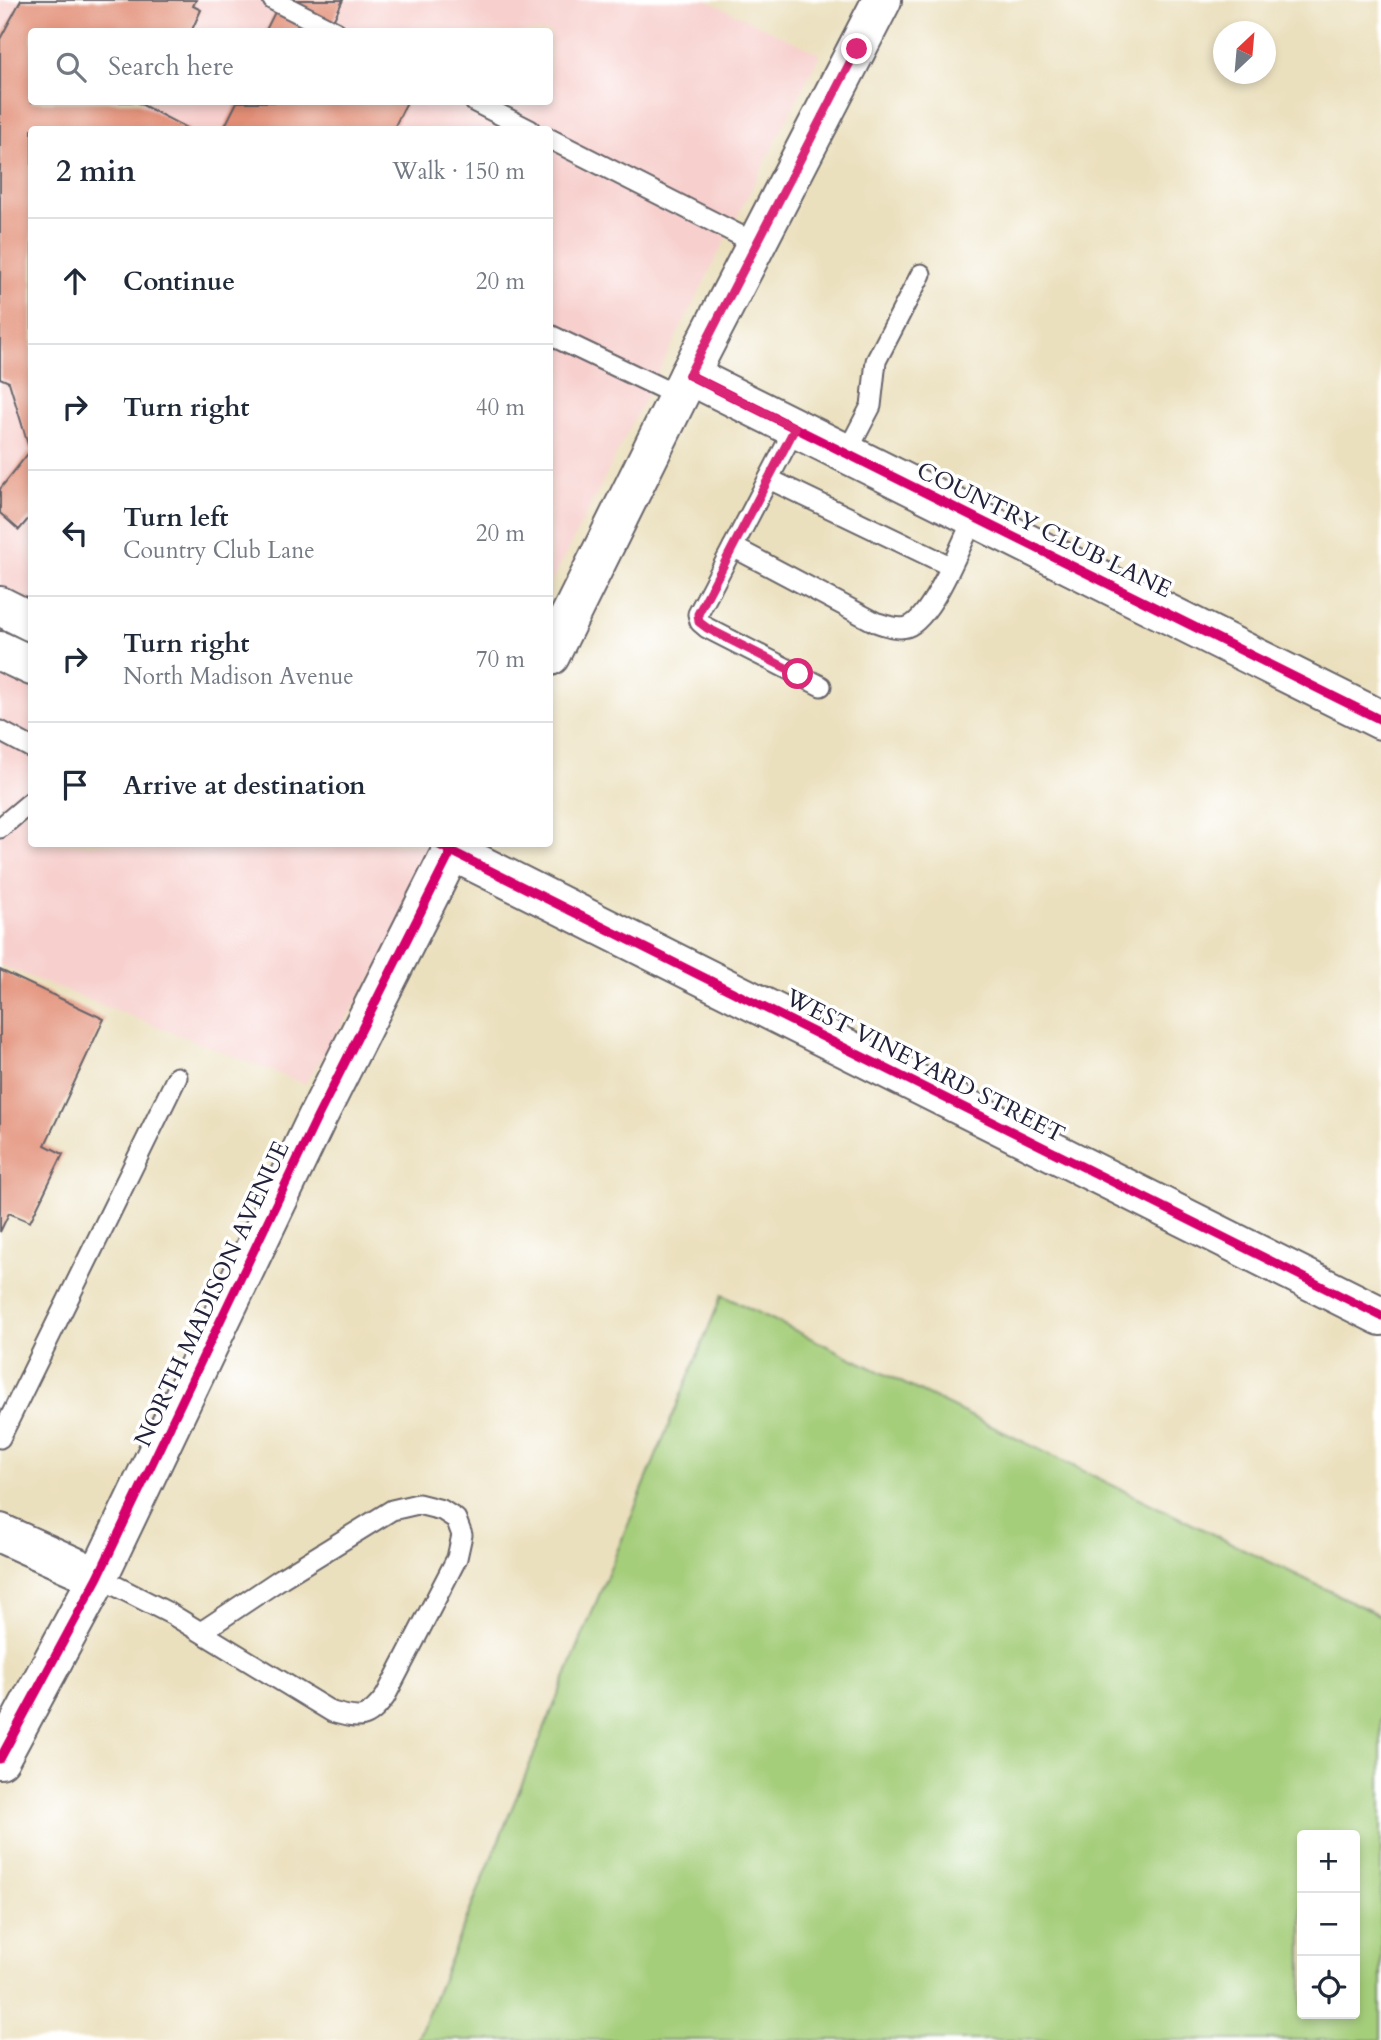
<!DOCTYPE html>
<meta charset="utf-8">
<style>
:root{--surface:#fff;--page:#f6f6f7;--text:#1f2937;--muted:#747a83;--line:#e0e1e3}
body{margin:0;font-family:Cardo,serif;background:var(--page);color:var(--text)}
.controls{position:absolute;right:21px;bottom:21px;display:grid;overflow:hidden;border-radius:7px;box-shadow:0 4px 10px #0003}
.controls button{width:63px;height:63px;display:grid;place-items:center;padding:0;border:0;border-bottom:2px solid var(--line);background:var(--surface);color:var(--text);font:35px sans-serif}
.compass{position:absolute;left:1213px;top:21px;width:63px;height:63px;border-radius:50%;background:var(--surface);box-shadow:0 4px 10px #0003;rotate:26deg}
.stop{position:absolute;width:21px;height:21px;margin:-16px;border:5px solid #db2777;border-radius:50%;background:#fff}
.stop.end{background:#db2777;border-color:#fff;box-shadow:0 2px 7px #0008}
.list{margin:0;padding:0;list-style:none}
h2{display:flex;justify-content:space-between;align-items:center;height:91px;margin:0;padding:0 28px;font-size:30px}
h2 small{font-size:23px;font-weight:400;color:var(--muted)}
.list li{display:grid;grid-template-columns:46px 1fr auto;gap:21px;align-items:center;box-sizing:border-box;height:126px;padding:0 28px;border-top:2px solid var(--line)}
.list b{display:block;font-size:26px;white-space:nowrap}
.list p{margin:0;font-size:23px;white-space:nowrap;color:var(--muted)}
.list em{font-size:23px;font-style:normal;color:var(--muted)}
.icon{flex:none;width:38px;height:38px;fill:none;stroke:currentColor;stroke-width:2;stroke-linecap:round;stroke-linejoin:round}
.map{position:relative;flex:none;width:1381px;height:2040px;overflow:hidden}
.search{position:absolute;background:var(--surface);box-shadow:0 4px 10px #0003;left:28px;top:28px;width:525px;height:77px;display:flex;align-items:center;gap:18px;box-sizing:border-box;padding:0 24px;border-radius:7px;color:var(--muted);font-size:26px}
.panel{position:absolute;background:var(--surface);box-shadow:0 4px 10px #0003;left:28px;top:126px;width:525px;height:721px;border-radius:7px}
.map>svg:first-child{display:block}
</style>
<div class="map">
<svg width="1381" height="2040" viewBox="0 0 1381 2040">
<rect width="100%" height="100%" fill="#fff"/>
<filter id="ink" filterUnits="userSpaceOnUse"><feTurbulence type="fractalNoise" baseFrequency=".0143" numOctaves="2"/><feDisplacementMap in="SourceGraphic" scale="14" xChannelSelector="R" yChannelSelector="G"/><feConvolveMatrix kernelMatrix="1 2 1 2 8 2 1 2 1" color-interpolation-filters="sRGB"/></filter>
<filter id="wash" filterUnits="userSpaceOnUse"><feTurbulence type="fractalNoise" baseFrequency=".00686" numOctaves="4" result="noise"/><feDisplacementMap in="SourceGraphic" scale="28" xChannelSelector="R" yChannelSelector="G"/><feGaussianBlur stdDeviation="1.57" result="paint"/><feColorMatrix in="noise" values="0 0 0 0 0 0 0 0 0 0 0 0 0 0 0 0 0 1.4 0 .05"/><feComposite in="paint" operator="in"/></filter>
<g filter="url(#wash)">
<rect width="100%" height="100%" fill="#ebe0be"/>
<!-- built -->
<path fill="#f7d0ce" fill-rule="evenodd" d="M0 0H494L502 4 504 0H706L820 54 550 585V130H32V844H449L452 851 305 1084 0 965ZM32 32H550V102H32Z"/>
<!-- green -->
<path fill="#a5ce7a" stroke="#64785a" stroke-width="2" fill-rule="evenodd" d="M722 1295 1381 1616V2040H417ZM1302 1835H1355V2014H1302Z"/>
<g id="blocks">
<!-- building -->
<g fill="#e28e76">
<path d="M21 0H196L193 6 201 10 191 32H32V102H137L190 130H32V520L29 518 19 530 0 513V489L30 451 9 382 0 378V39Z"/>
<path d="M281 0H343L328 32H265Z"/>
<path d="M237 102H407L393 130H223Z"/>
<path d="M0 970 104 1019 45 1145 63 1154 30 1222 9 1213 0 1232Z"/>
</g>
</g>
</g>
<g filter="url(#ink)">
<use href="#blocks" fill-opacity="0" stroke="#686469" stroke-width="2"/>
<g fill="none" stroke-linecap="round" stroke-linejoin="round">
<!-- lane casing -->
<g stroke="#686469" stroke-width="23">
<g id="lane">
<path d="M273 0 336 32"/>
<path d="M475 102 530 130"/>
<path d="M550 139 757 244"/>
<path d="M550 335 680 397"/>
<path d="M795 428 698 614 700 622 707 628 821 686"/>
<path d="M846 454 871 406 876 361 921 274"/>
<path d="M769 479 950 566"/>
<path d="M733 547 875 622C885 625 897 630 907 627 932 619 962 542 974 517"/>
<path d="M0 731 32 748"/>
<path d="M0 828 32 801"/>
<path d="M0 1438 177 1077"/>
<path d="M98 1577 171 1614 332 1712C360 1720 367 1721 385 1697L457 1558 462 1535 456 1519 442 1510 418 1504 392 1510 282 1578 201 1632"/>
</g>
</g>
<!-- street casing -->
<g stroke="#686469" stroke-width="42">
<g id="street">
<path d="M689 375 1381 720"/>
<path d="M0 606 32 622"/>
<path d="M0 651 32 666"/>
<path d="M0 1533 98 1577"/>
</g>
</g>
<!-- secondary casing -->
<g stroke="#686469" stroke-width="42">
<g id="secondary">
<path d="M550 656 689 375 882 0"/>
<path d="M452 851 1381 1316"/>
<path d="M0 1759 98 1577 317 1118 455 844"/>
</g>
</g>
<!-- lane -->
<use href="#lane" stroke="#fff" stroke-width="19"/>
<!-- street -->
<use href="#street" stroke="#fff" stroke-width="38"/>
<!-- secondary -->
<use href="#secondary" stroke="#fff" stroke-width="38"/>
<!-- cycleway casing -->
<g stroke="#fff" stroke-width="13">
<g id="cycleway">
<path d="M689 375 1381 720"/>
<path d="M437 844 1381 1316"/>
<path d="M0 1759 98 1577 317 1118 455 844"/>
</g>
</g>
<!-- cycleway -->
<use href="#cycleway" stroke="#d6006c" stroke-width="9"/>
</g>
</g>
<g fill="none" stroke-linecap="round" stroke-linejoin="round" filter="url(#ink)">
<!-- route -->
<path stroke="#db2777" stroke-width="9" d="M798 674 707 628 699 622 698 614 795 428 689 375 857 49"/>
</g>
<g text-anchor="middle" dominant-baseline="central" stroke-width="7" stroke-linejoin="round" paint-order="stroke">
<!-- street labels -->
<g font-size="24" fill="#22223b" stroke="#fff">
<text transform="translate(1044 530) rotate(26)">COUNTRY CLUB LANE</text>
<text transform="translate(925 1066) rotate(27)">WEST VINEYARD STREET</text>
<text transform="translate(212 1294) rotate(-65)">NORTH MADISON AVENUE</text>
</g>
</g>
</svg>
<div class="controls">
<button>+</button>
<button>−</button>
<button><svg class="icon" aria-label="locate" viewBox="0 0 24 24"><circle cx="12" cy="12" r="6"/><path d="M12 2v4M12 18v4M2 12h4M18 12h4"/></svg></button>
</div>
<svg class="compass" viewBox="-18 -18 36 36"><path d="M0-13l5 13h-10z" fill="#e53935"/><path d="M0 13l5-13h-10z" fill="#747a83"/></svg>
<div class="stop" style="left:798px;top:674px"></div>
<div class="stop end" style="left:857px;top:49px"></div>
<div class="search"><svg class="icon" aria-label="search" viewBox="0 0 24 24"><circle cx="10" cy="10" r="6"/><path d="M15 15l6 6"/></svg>Search here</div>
<section class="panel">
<h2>2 min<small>Walk · 150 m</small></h2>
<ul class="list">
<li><svg class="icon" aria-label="ahead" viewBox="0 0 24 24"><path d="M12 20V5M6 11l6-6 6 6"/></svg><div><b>Continue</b></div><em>20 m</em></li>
<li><svg class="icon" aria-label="right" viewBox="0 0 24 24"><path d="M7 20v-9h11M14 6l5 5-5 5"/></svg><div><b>Turn right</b></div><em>40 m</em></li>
<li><svg class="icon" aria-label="left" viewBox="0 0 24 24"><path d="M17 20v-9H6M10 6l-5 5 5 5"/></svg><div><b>Turn left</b><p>Country Club Lane</p></div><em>20 m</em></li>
<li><svg class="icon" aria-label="right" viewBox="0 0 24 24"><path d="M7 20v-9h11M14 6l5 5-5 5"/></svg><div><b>Turn right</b><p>North Madison Avenue</p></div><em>70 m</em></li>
<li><svg class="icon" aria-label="arrive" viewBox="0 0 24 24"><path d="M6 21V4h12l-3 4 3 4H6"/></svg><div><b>Arrive at destination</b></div></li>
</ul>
</section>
</div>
